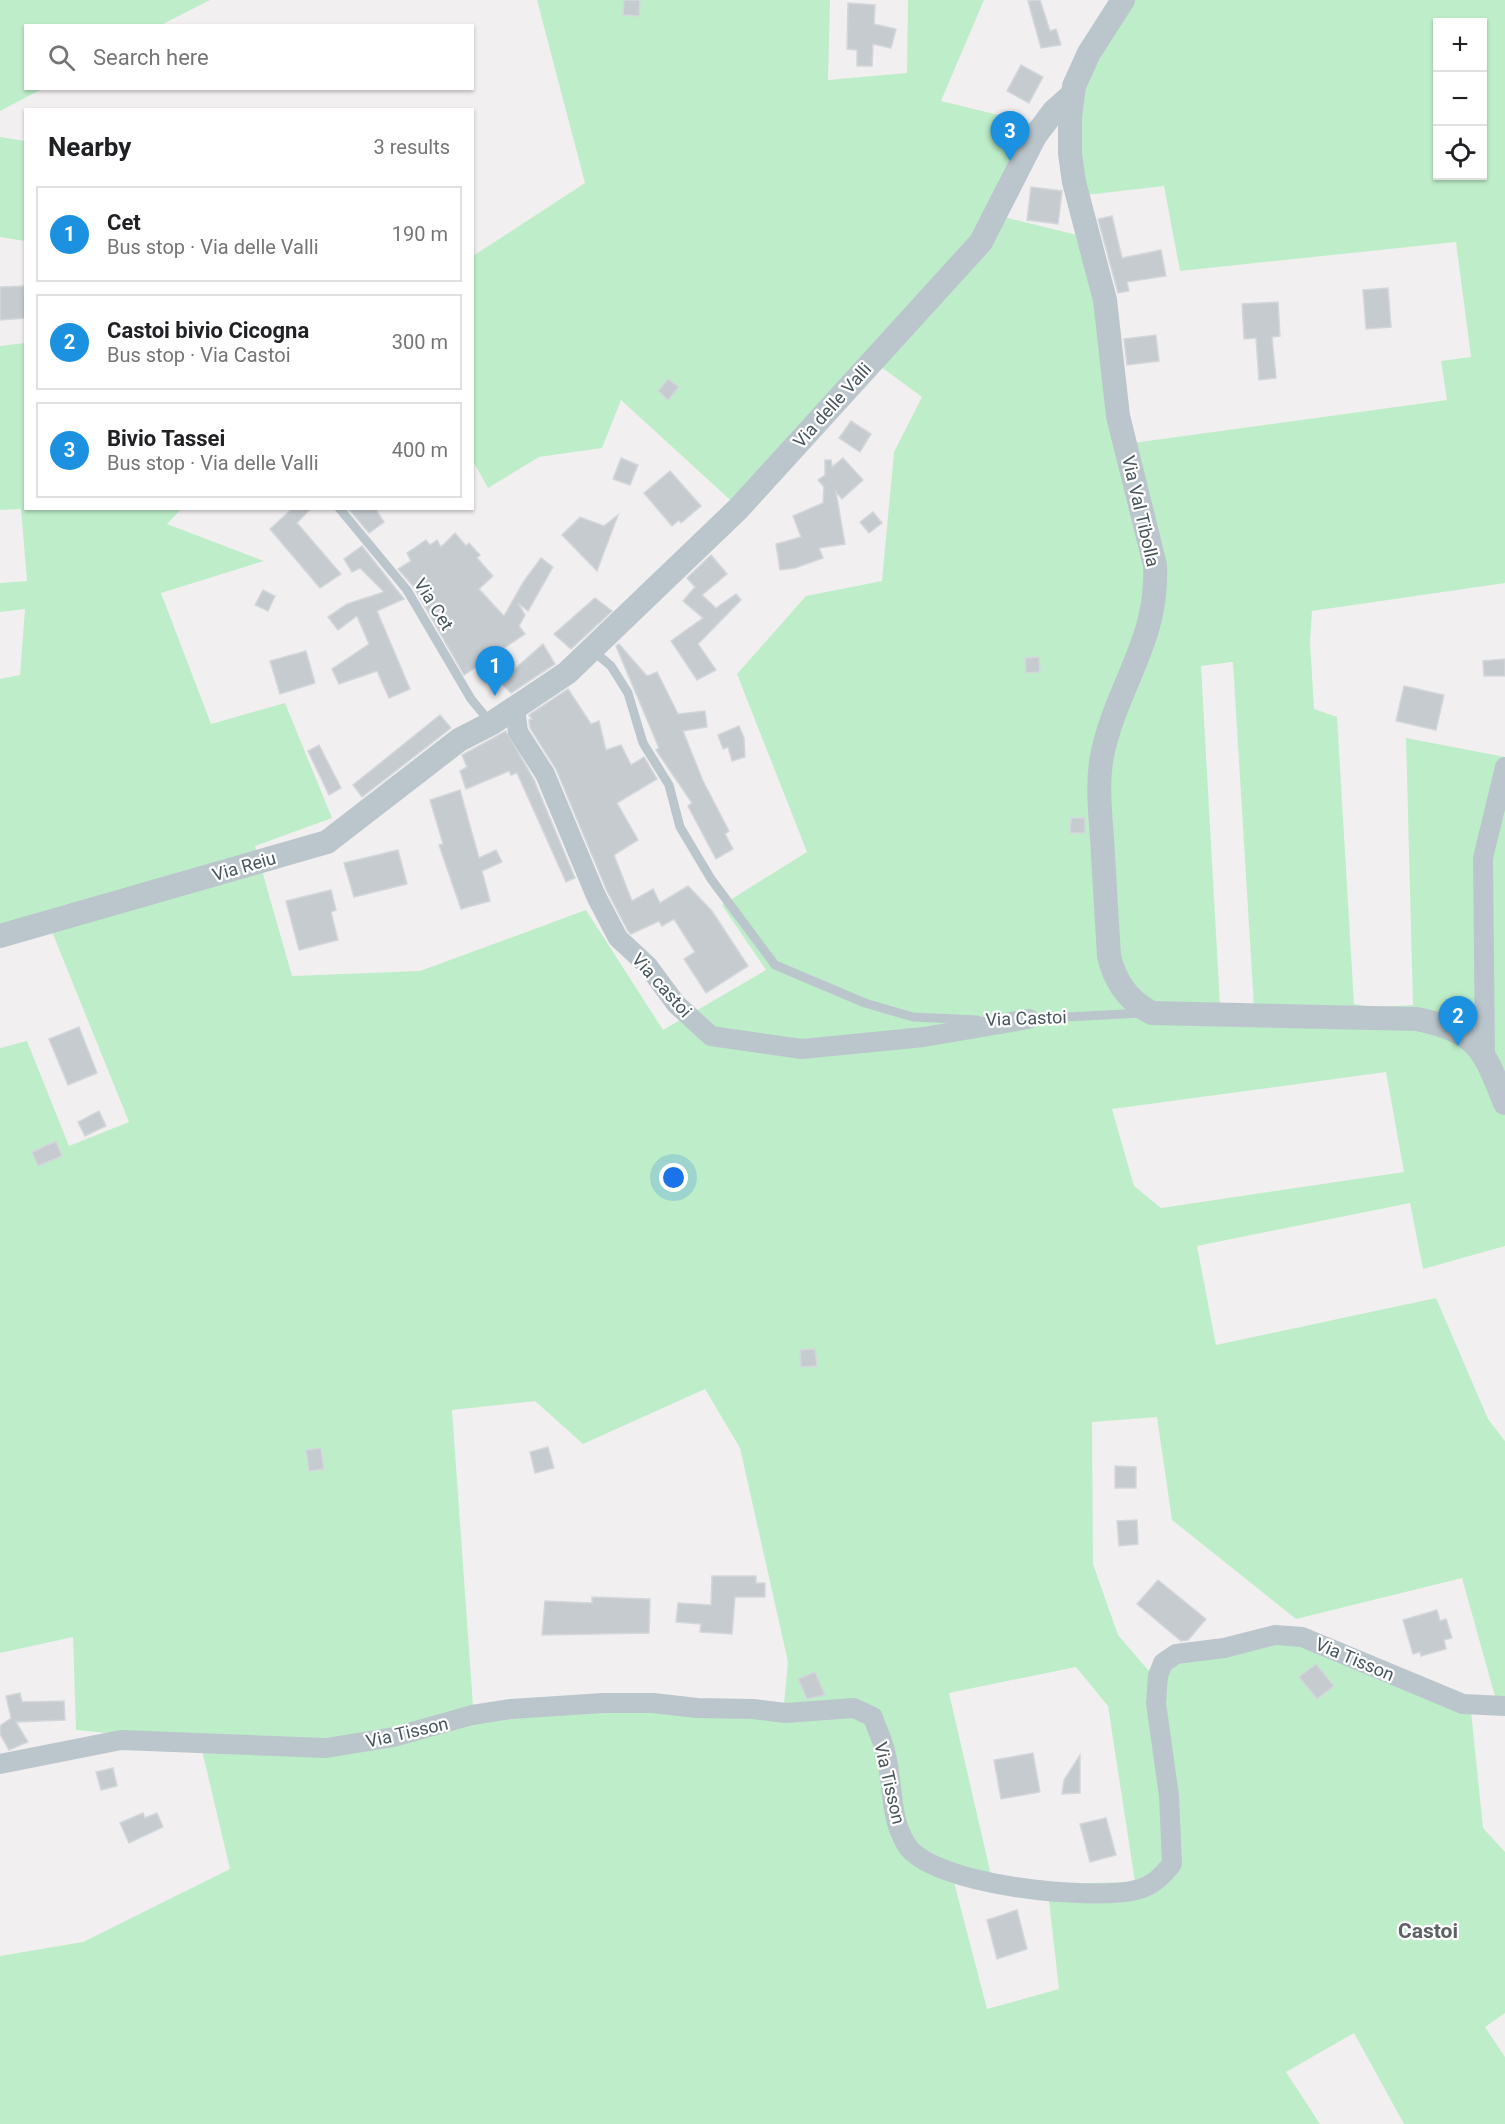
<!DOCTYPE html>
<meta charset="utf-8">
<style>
:root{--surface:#fff;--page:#f2f2f2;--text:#202124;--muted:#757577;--line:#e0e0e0;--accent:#1c91df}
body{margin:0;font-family:Roboto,sans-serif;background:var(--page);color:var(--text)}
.controls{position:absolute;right:18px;top:18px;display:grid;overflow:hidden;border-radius:0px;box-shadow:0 2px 4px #0004}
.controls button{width:54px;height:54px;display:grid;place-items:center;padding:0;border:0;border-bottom:2px solid var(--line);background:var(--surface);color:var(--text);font:30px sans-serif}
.you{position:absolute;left:674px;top:1178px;width:21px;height:21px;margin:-15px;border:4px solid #fff;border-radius:50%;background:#1a73e8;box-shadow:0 0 0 9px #1a73e833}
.badge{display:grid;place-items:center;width:39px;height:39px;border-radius:50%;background:var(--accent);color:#fff;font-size:20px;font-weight:700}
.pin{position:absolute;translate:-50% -50px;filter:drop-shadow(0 2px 3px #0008)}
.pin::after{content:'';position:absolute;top:32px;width:21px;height:18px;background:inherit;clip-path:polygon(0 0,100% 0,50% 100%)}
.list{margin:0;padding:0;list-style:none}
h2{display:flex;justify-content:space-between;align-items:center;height:78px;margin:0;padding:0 24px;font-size:26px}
h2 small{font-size:20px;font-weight:400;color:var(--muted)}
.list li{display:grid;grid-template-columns:39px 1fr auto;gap:18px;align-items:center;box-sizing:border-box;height:96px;margin:0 12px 12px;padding:0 12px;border:2px solid var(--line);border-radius:0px}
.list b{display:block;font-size:22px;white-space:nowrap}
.list p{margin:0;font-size:20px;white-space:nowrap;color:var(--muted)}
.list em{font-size:20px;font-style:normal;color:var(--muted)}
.icon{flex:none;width:33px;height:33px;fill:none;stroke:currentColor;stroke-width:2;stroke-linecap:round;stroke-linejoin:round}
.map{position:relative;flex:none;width:1505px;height:2124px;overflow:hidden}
.search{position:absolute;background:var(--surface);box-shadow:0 2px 4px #0004;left:24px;top:24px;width:450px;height:66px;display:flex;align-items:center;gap:15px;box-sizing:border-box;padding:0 21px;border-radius:0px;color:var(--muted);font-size:22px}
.panel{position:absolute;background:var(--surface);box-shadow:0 2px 4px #0004;left:24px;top:108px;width:450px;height:402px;border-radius:0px}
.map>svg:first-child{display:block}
</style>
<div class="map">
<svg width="1505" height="2124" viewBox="0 0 1505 2124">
<rect width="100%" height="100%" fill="#f2eff0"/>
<!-- green -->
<g fill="#beeec9" fill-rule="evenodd">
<path d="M0 0H210L161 25 26 26V88L42 89 0 111Z"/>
<path d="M537 0H830L828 80 907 73 908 0H984L941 101 1043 126 992 214 1077 235 1133 443 1447 400 1441 361 1471 357 1456 242 1180 271 1164 186 1086 195 1058 100 1118 0H1505V583L1312 611 1310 641 1314 709 1337 717 1354 1004 1374 1007 1413 1005 1406 738 1505 757V1246L1423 1269 1410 1203 1197 1246 1216 1345 1436 1298 1488 1419 1505 1441V1699L1496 1700 1462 1578 1296 1619 1172 1520 1157 1417 1092 1422 1093 1564 1118 1635 1148 1670 1217 1644 1307 1632 1471 1711 1483 1828 1505 1852V2013L1485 2027 1505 2057V2124H1404L1354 2033 1286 2072 1320 2124H0V1956L83 1942 230 1869 200 1742 76 1730 73 1637 0 1653V1048L27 1041 69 1146 129 1122 44 912 0 924V679L20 675 25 609 0 612V583L27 581 21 509 0 510V346L25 343 26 508 181 509 167 524 264 561 161 593 211 724 285 703 332 818 255 846 292 976 420 971 586 910 663 1030 766 970 722 905 807 852 737 674 806 596 882 581 894 452 922 397 873 361 739 508 621 400 602 448 539 457 488 488 473 461V256L585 183ZM1438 22H1482V176H1438ZM1232 662 1233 663 1254 1007 1220 1004 1201 666ZM1386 1072 1404 1172 1161 1208 1134 1186 1112 1109ZM705 1389 740 1448 788 1662 784 1704 473 1706 452 1410 535 1401 583 1444ZM1076 1667 1108 1706 1135 1882 1047 1884 1059 1989 987 2009 954 1882 991 1875 949 1693Z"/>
<path d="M0 137 25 141V241L0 237Z"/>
</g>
<!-- building -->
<g fill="#c6cbcf" stroke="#d3d7db" stroke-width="1.5">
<path d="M624 0H640L639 16 623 15Z"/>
<path d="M1040 0 1050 31 1056 29 1061 45 1041 48 1028 1Z"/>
<path d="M848 3 875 5 874 24 896 29 891 48 873 44 872 66H857V50L847 49Z"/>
<path d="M1021 65 1043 77 1029 103 1007 91Z"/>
<path d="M1031 187 1062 191 1058 224 1027 220Z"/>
<path d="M1112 216 1122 258 1161 250 1166 276 1127 282 1129 291 1118 293 1098 219Z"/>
<path d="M24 286 26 318 0 320V287Z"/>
<path d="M1388 288 1391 327 1366 329 1363 290Z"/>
<path d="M1278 302 1280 336 1272 337 1276 378 1259 380 1256 338 1244 339 1242 304Z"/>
<path d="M1156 335 1159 361 1127 365 1124 339Z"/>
<path d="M668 379 679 387 668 400 658 391Z"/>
<path d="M851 421 871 434 860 452 839 438Z"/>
<path d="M621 458 638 465 630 485 613 479Z"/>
<path d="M843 458 863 480 842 499 836 492 845 544 819 548 823 558 795 568 780 570 776 544 801 537 793 516 823 503 824 487 818 480 825 475V460H831L832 467Z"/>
<path d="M670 471 701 506 681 523 679 520 672 526 644 493Z"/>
<path d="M293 508H311L297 523 341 574 320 588 270 529Z"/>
<path d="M348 508H375L384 522 369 533Z"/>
<path d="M873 512 882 523 869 533 860 522Z"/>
<path d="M618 515 597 571 562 535 580 517 604 526Z"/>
<path d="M455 533 466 546 469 543 480 555 477 558 493 576 479 589 504 616 524 581 541 558 553 567 528 611 518 603 525 615 519 626 525 634 464 675 413 586 398 569 411 561 407 553 426 540 430 545 437 540 441 547Z"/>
<path d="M362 546 404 599 377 611 410 689 389 698 377 671 339 684 332 669 369 644 357 616 338 630 328 617 347 604 384 592 360 568 352 572 344 559Z"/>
<path d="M711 555 727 574 702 595 716 608 736 594 741 600 698 644 716 670 697 680 671 641 703 618 683 601 695 587 687 578Z"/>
<path d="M263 590 275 596 268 611 255 605Z"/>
<path d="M595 598 612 611 571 649 554 634Z"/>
<path d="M543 644 555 664 511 693 500 682Z"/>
<path d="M619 644 647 676 657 672 678 714 705 711 707 727 683 731 703 781 729 831 725 834 733 849 716 859 688 806 692 803 656 750 659 748 616 646Z"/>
<path d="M306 651 315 683 280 694 270 661Z"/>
<path d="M1039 657 1040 672 1026 673 1025 658Z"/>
<path d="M1505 659V676H1484L1483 661Z"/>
<path d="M1404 686 1444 695 1436 730 1396 721Z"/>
<path d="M568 689 591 724 599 721 606 750 621 745 631 765 644 757 657 779 617 803 638 840 614 855 632 901 653 889 660 903 688 886 712 911 748 966 706 993 684 959 695 952 674 919 662 926 659 921 631 934 628 931 607 891 556 769 530 728 529 720 532 719 529 715Z"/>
<path d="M440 715 451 728 362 797 353 785Z"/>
<path d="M739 726 744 738 745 757 732 761 728 747 723 749 718 735Z"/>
<path d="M506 731 534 780 575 878 566 882 517 773 511 775 509 771 466 789 460 771 467 767 462 755Z"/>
<path d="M319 745 341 788 329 795 308 751Z"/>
<path d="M460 790 479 858 496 850 502 862 482 871 490 901 461 909 439 845 443 844 430 800Z"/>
<path d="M1071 818H1085V833H1070Z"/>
<path d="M398 850 407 884 354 897 344 863Z"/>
<path d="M331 890 336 910 331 912 338 940 299 950 286 901Z"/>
<path d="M79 1027 97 1073 68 1085 49 1039Z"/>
<path d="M99 1111 106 1126 85 1136 78 1122Z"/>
<path d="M56 1141 62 1156 38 1166 32 1152Z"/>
<path d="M815 1349 817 1366 801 1367 800 1350Z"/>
<path d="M548 1447 554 1468 535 1473 530 1452Z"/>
<path d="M321 1448 324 1469 309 1471 306 1450Z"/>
<path d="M1115 1466 1136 1467V1488H1115Z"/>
<path d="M1137 1520 1138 1544 1119 1546 1117 1521Z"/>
<path d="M712 1576H756V1583H765V1597H735L732 1634 700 1632 701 1624 676 1622 678 1603 711 1605Z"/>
<path d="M1158 1580 1206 1619 1188 1640 1181 1641 1137 1604Z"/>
<path d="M592 1597 650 1599 649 1633 542 1635 545 1601 592 1603Z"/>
<path d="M1437 1610 1440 1621 1446 1619 1452 1638 1444 1640 1446 1649 1421 1656 1420 1652 1413 1654 1403 1620Z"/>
<path d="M1316 1664 1334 1686 1317 1699 1299 1677Z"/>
<path d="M815 1672 825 1695 807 1699 798 1679Z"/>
<path d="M20 1693 22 1702 64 1701 65 1720 16 1722 28 1742 9 1750 0 1734V1726L11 1718 6 1696Z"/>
<path d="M1033 1753 1040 1792 1001 1799 994 1760Z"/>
<path d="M1080 1755V1793L1062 1794 1064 1780Z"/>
<path d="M113 1768 117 1786 101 1790 96 1772Z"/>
<path d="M143 1813 145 1818 157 1813 163 1827 129 1843 120 1823Z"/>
<path d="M1106 1818 1116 1855 1090 1862 1080 1824Z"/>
<path d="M1017 1910 1027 1949 997 1959 987 1920Z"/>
</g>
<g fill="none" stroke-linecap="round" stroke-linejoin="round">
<!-- service -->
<g stroke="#bbc6cc" stroke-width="9">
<path d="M339 508 407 590 471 699 490 722"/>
<path d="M592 650 611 666 628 693 643 743 669 785 680 827 711 879 775 965 865 1003 913 1017 978 1020"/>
<path d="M1027 1019 1143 1013"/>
</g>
<!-- minor -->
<g stroke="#bbc6cc" stroke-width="20">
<path d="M515 708 518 732 545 774 596 896 618 938 648 966 676 1004 711 1036 802 1049 924 1037 1029 1019"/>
<path d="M1485 1055 1483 858 1505 767"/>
<path d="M0 1764 121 1740 326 1748 394 1737 472 1715 511 1709 603 1703H653L697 1708 753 1709 786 1713 854 1708 873 1717C876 1727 881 1737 884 1747 894 1779 888 1814 906 1844 931 1886 1092 1901 1136 1890 1153 1886 1162 1876 1172 1864L1169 1796 1156 1703 1158 1676 1163 1663 1176 1654 1224 1648 1275 1635 1302 1637 1463 1704 1505 1706"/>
</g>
<!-- tertiary -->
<g stroke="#bbc6cc" stroke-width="24">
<path d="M1123 0 1089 53 1074 86 1070 117V154L1074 182 1105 300 1118 416 1155 565C1159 641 1116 686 1102 756 1097 783 1100 811 1102 838 1104 877 1107 917 1109 956 1115 982 1128 1001 1152 1013L1417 1019C1479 1032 1483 1049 1505 1103"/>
<path d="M0 936 327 842 459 740 492 723 567 673 739 508 981 242 1035 136 1054 111 1072 95"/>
</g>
</g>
<g text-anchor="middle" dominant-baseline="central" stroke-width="4.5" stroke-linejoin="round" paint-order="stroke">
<!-- street labels -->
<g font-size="18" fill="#47565c" stroke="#fff">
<text transform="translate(832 405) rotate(-48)">Via delle Valli</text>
<text transform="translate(1141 511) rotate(77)">Via Val Tibolla</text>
<text transform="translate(434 604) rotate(58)">Via Cet</text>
<text transform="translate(244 866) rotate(-16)">Via Reiu</text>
<text transform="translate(662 985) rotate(48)">Via castoi</text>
<text transform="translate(1026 1018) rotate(-2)">Via Castoi</text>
<text transform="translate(1355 1659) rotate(23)">Via Tisson</text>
<text transform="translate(407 1732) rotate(-13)">Via Tisson</text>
<text transform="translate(890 1783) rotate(77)">Via Tisson</text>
</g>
<!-- quarter labels -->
<g font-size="21" font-weight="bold" fill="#5c6164" stroke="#fff">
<text x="1428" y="1931">Castoi</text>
</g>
</g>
</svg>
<div class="controls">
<button>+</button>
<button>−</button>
<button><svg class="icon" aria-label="locate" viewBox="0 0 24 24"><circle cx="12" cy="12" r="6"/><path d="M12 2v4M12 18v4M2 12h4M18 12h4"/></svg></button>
</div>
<div class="you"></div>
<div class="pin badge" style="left:495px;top:696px">1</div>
<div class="pin badge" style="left:1458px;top:1046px">2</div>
<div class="pin badge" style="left:1010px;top:161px">3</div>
<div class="search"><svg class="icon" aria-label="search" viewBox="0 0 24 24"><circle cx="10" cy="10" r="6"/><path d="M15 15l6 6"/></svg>Search here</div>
<section class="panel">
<h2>Nearby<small>3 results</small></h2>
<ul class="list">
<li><span class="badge">1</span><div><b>Cet</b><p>Bus stop · Via delle Valli</p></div><em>190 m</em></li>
<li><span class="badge">2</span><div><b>Castoi bivio Cicogna</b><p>Bus stop · Via Castoi</p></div><em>300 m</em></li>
<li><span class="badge">3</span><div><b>Bivio Tassei</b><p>Bus stop · Via delle Valli</p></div><em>400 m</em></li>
</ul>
</section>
</div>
